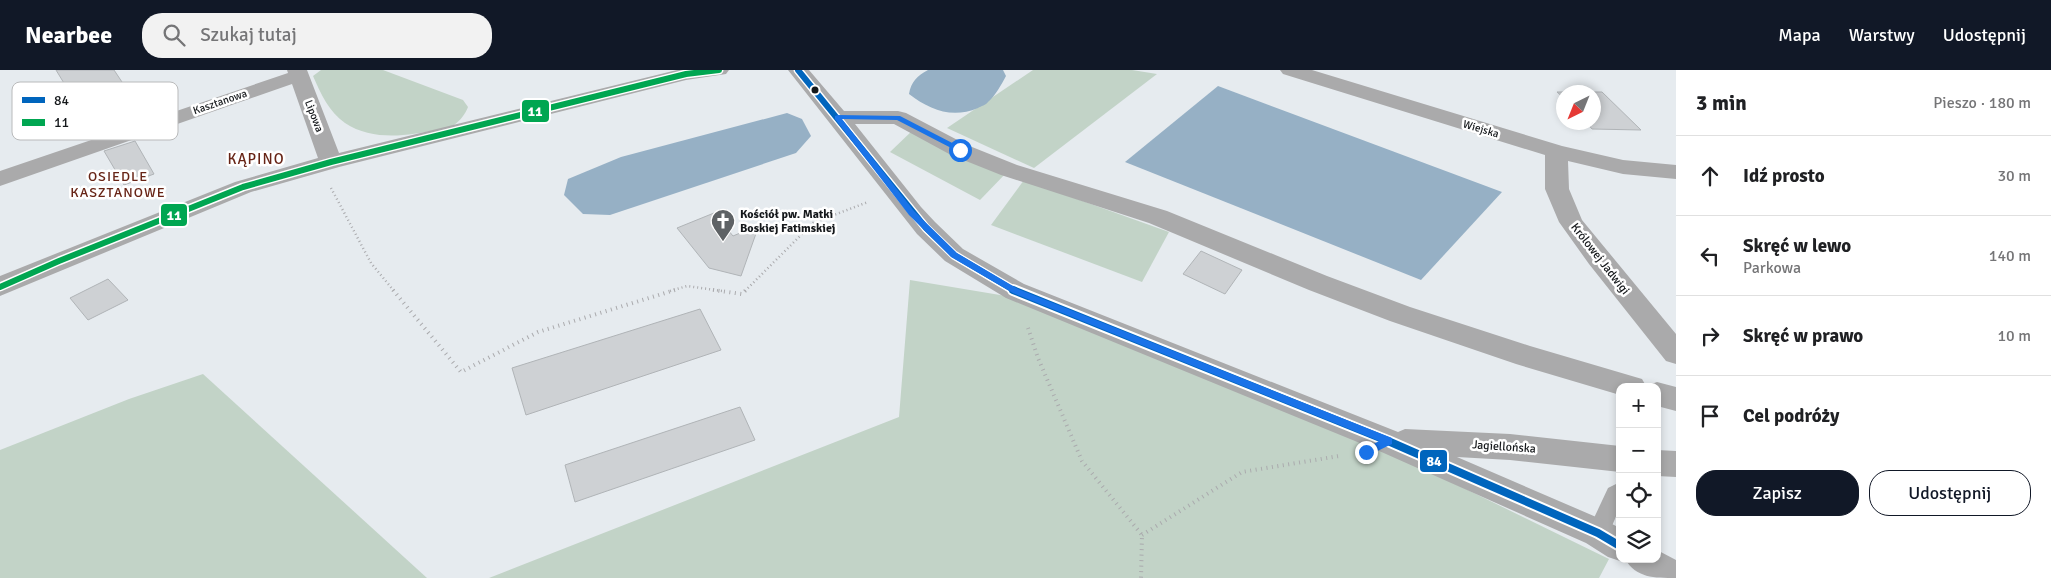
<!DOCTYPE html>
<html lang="pl">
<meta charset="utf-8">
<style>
:root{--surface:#fff;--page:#f2f2f2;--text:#202124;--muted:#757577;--line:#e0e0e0;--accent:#111827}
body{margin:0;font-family:Signika,sans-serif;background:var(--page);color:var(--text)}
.controls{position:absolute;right:15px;bottom:15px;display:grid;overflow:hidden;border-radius:10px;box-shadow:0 2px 8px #0003}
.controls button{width:45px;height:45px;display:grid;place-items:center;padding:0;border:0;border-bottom:1px solid var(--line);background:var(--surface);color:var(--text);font:25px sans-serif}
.compass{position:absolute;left:1556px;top:15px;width:45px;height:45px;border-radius:50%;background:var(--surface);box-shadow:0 2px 8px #0003;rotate:223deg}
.stop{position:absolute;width:15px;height:15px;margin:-11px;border:4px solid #1a73e8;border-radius:50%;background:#fff}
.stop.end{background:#1a73e8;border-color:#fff;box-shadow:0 1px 5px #0008}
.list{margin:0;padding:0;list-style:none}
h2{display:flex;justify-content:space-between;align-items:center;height:65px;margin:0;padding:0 20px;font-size:21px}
h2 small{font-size:16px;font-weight:400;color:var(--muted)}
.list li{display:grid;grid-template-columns:32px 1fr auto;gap:15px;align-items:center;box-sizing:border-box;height:80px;padding:0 20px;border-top:1px solid var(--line)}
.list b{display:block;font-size:19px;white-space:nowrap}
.list p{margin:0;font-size:16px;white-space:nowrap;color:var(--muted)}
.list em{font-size:16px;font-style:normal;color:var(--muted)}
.actions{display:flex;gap:10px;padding:15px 20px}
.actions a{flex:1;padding:11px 0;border:1px solid var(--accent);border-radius:20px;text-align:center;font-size:18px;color:var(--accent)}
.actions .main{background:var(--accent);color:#fff}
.icon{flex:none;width:28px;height:28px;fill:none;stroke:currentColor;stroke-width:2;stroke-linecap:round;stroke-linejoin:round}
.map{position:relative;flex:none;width:1676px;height:508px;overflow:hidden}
header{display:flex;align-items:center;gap:30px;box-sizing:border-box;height:70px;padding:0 25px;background:var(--accent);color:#fff}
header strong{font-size:24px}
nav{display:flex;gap:28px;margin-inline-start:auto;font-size:18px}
.search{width:350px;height:45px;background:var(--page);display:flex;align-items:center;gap:12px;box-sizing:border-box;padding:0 18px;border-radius:20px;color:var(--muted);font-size:19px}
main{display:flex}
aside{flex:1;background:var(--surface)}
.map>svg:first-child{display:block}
</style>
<header>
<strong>Nearbee</strong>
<div class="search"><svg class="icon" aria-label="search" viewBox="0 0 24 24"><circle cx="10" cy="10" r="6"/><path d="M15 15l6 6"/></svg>Szukaj tutaj</div>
<nav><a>Mapa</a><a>Warstwy</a><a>Udostępnij</a></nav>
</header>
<main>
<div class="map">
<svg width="1676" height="508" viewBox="0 0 1676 508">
<rect width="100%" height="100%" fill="#e6ebef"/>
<!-- green -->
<g fill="#c2d3c7">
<path d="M321 0H383L463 30 468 37C466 43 460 51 454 55 450 58 441 58 436 60 407 66 372 71 345 53 329 42 321 24 313 6Z"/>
<path d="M1033 0H1132L1157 4 1034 98 947 58Z"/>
<path d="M914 59 1008 101 980 130 890 82Z"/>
<path d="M1024 110 1169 162 1142 212 991 155Z"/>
<path d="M910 210 1012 227 1392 383 1609 489 1599 508H489L899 347Z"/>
<path d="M203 304 427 508H0V380L129 329Z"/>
</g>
<!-- water -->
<g fill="#96b0c5">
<path d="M928 0H1003L1006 6C1001 15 996 25 988 32 986 35 981 36 978 38 952 49 930 40 909 24 911 12 917 6 928 0Z"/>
<path d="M1218 16 1502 122 1421 210 1125 92Z"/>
<path d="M787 43 802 49 811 66 796 83 610 145 583 144 564 125 568 109 621 87Z"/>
</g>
<!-- building -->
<g fill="#ced1d4" stroke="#b0b4b7">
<path d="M56 0H114L136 33 117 40 126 56 96 66Z"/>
<path d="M1557 22H1602L1641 60 1592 59 1586 52H1594V22H1564V28Z"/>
<path d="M135 71 154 104 124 115 104 81Z"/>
<path d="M714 143 733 166 759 155 741 206 709 198 677 158Z"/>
<path d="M1201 181 1242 200 1225 224 1183 204Z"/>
<path d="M108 209 128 230 88 250 70 228Z"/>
<path d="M700 239 721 280 526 345 512 298Z"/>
<path d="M740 337 755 370 575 432 565 395Z"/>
</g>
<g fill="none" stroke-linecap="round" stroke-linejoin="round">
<!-- path-far1 -->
<g stroke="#aaaaad" stroke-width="2.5" stroke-dasharray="1 3" stroke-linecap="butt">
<path d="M331 118 371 193 394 221"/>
<path d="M670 221 687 216 722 221"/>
<path d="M745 221 813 153 868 132"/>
</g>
<!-- path -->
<g stroke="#aaaaad" stroke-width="4" stroke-dasharray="1 4.5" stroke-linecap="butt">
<path d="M393 220 461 302 538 262 675 220"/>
<path d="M713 220 742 224 746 220"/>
<path d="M1028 258 1038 288 1082 391 1142 465 1141 508"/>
<path d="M1142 465 1242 402 1339 386"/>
</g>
<!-- service -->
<path fill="#aaaaab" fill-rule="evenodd" d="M1620 412V437L1606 470 1598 472 1590 470 1587 463 1608 418Z"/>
<!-- minor -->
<g fill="#aaaaab" fill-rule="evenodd">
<path d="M287 0H307L339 83 677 0H729L726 4 686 10 339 97 251 122 0 226V206L235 112 318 88 292 14 0 116V101L288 3Z"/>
<path d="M788 0H809L844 41H898L906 43 967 75 1017 95 1167 141 1327 206 1410 237 1530 276 1642 309 1646 316 1657 312 1676 317V341L1657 336V317H1620V325L1516 294 1390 251 1309 220 1149 153 1001 105 951 85 894 54H855L921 137 935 152 963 179 1024 214 1398 362 1405 359 1510 364 1620 376V402L1510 390 1457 387 1610 453 1620 458V489H1657V480L1676 490V508C1654 508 1636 508 1625 489L1620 491 1608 487 1586 473 1377 380 1006 228 945 191 917 164Z"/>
<path d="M1280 0H1312L1562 76 1623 90 1676 95V109L1623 104 1568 91 1569 119 1582 150 1676 264V294L1666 291 1589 194 1559 152 1545 119V85L1283 4Z"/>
<path d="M1657 380 1676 381V407L1657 406Z"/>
</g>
<!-- bus-1-far1 casing -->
<g stroke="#fff" stroke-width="9">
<path id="bus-1-far1" d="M798 0 926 158 954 185 1015 221"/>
</g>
<!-- bus-1 casing -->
<g stroke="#fff" stroke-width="12">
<path id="bus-1" d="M1013 220 1388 371 1598 463 1620 476"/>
</g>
<!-- bus-2 casing -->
<g stroke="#fff" stroke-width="9">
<path id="bus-2" d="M0 217 59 191 243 117 331 92 686 4 719 0"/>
</g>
<!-- bus-1-far1 -->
<use href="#bus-1-far1" stroke="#0065bd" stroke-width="6"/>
<!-- bus-1 -->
<use href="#bus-1" stroke="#0065bd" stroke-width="8"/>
<!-- bus-2 -->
<use href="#bus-2" stroke="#00a651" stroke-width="6"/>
</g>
<!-- route -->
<path fill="#1a73e8" d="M838 45 900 46 962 78V81H957L897 50 842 49 914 141 957 183 1018 219 1392 368V374L1369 385H1363V380L1379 371 1013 223 951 187 909 145 835 49V46Z"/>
<!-- icons -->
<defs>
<g id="church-pin" transform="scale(1.25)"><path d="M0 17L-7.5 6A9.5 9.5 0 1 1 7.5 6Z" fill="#5e6265" stroke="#fff"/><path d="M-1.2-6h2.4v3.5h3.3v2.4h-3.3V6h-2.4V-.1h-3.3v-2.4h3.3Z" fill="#fff"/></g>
</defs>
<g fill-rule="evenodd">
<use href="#church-pin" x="723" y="151"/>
</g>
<!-- markers -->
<circle fill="#15181b" stroke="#fff" stroke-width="2" cx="815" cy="20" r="4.5"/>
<g text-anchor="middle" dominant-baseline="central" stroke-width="5" stroke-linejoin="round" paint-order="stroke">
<!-- far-street labels -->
<g font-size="11" fill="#15181b" stroke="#fff">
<text transform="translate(220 32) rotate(-19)">Kasztanowa</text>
<text transform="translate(314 46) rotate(69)">Lipowa</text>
<text transform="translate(1481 59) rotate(17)">Wiejska</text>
</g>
<!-- poi labels -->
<g font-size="12" font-weight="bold" fill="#15181b" stroke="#fff" text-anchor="start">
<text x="740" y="144">Kościół pw. Matki<tspan x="740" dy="14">Boskiej Fatimskiej</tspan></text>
</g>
<!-- street labels -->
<g font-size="12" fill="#15181b" stroke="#fff">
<text transform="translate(1600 189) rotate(52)">Królowej Jadwigi</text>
<text transform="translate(1504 377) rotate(4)">Jagiellońska</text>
</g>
<!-- neighbourhood labels -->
<g font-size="14" letter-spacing="1" fill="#672416" stroke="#fff">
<text x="118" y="106">OSIEDLE<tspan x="118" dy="16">KASZTANOWE</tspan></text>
</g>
<!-- quarter labels -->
<g font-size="15" letter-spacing="1" fill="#672416" stroke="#fff">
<text x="256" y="89">KĄPINO</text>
</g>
</g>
<!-- legend -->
<rect x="12" y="12" width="166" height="58" rx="8" fill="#fff" stroke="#b9babb" stroke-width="1"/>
<rect x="22" y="27" width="23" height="6" fill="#0065bd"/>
<rect x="22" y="49" width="23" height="7" fill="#00a651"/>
<g font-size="14" fill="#15181b">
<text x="54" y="35">84</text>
<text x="54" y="57">11</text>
</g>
<g stroke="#fff" stroke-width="2">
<rect x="521" y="29" width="29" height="24" rx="5" fill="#00a651"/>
<rect x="160" y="133" width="28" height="24" rx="5" fill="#00a651"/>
<rect x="1419" y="379" width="29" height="24" rx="5" fill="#0065bd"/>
</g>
<g font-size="14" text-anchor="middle" font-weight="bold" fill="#fff">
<text x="535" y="46">11</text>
<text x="174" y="150">11</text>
<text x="1434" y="396">84</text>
</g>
</svg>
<div class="controls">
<button>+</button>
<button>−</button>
<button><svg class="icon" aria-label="locate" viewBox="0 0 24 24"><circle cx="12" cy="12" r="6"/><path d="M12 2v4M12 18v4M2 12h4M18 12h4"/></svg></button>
<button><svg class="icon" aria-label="layers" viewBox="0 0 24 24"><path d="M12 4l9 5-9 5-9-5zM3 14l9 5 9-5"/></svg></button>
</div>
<svg class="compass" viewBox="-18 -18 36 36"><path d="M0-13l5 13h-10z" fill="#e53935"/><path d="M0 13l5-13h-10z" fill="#757577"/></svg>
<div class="stop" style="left:960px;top:80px"></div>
<div class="stop end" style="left:1366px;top:382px"></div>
</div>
<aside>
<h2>3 min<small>Pieszo · 180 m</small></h2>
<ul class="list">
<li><svg class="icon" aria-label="ahead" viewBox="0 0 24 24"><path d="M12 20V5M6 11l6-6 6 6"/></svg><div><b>Idź prosto</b></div><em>30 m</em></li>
<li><svg class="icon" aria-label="left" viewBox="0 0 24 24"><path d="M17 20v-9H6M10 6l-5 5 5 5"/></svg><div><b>Skręć w lewo</b><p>Parkowa</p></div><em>140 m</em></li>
<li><svg class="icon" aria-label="right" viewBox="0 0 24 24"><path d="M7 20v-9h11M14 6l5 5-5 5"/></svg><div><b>Skręć w prawo</b></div><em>10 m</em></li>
<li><svg class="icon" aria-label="arrive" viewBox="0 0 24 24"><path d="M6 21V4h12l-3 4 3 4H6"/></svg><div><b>Cel podróży</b></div></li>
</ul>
<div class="actions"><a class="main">Zapisz</a><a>Udostępnij</a></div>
</aside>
</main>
